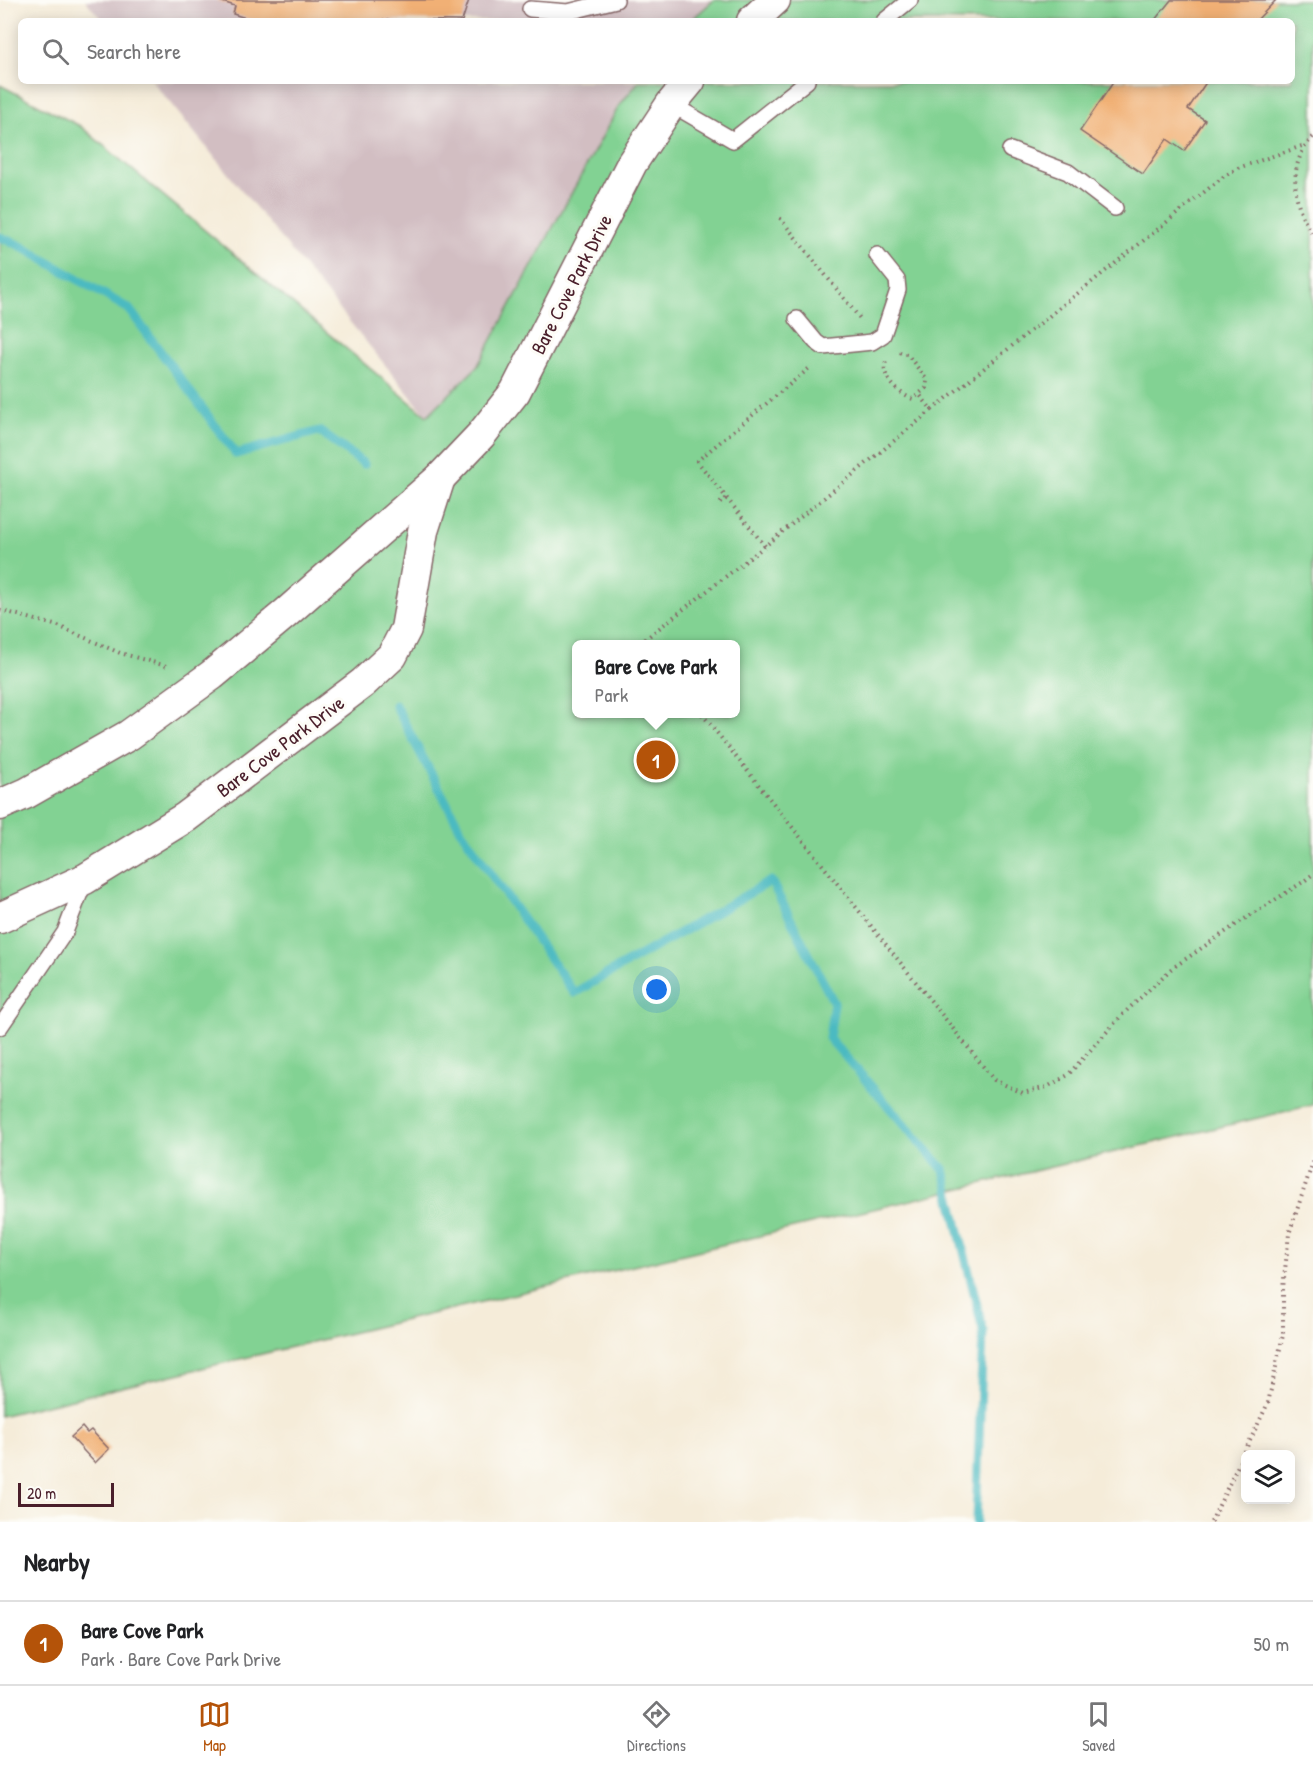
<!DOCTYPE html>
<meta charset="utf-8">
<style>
:root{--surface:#fff;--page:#f2f2f2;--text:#202124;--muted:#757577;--line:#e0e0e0;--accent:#b45309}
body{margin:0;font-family:"Patrick Hand",sans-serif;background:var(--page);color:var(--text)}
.controls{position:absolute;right:18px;bottom:18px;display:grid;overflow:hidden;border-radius:9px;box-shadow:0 3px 15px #0003}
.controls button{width:54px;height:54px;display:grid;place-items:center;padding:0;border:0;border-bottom:2px solid var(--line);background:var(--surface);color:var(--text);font:30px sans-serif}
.scale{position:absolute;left:18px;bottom:15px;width:96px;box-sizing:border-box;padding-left:6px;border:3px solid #4a1f2b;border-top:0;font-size:16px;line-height:21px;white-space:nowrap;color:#4a1f2b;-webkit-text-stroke:4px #fdfcf7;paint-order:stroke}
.you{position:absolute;left:657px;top:990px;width:21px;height:21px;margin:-15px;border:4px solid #fff;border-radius:50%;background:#1a73e8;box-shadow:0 0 0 9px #1a73e833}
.badge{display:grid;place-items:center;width:39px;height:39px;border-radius:50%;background:var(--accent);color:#fff;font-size:20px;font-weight:700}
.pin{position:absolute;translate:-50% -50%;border:3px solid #fff;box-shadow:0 2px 6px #0006}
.popup{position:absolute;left:572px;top:640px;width:168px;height:78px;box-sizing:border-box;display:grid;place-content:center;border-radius:9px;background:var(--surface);filter:drop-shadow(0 2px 4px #0005);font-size:20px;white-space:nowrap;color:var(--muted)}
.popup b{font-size:22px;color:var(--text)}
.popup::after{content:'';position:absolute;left:50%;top:100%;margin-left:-12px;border:12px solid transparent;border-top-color:var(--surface)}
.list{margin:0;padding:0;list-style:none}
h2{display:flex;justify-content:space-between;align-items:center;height:78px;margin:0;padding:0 24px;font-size:26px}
h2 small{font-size:20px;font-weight:400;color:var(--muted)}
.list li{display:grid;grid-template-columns:39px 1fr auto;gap:18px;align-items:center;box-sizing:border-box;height:84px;padding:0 24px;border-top:2px solid var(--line)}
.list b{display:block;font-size:22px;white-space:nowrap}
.list p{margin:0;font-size:20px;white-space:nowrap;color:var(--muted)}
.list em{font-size:20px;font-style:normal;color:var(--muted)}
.icon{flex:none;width:33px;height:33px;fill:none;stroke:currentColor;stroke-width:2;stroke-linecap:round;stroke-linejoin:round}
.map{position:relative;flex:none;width:1313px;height:1522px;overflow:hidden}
.search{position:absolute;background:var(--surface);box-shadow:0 3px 15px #0003;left:18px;right:18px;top:18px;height:66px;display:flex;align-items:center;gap:15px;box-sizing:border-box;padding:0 21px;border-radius:9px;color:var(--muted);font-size:22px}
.sheet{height:162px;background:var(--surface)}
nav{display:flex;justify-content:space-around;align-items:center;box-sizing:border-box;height:84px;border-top:2px solid var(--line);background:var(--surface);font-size:16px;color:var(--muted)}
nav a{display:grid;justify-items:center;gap:3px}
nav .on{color:var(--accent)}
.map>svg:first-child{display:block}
</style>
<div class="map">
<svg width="1313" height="1522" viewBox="0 0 1313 1522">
<rect width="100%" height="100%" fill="#fdfcf7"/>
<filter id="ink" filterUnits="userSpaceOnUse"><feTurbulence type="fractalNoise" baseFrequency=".0167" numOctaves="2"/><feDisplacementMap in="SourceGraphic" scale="12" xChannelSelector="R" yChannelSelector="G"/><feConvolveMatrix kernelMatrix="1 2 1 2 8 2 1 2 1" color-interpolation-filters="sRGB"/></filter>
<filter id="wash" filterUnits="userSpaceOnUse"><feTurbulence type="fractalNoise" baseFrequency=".008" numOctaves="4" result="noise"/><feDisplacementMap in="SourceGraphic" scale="24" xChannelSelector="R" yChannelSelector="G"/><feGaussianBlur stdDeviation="1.35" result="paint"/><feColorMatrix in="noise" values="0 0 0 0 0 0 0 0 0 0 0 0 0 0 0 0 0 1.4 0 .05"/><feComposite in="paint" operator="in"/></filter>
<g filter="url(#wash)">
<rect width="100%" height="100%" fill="#f5ecd9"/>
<!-- industrial -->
<g fill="#d2bec2">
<path d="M85 0H714L690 21H103Z"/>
<path d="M152 81H639L619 106 477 367 427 416Z"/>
</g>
<!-- green -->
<path fill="#82d293" stroke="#66785f" stroke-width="1.5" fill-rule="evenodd" d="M714 0H1313V1105L0 1416V85L80 126 427 416 477 367 619 106 639 81H1292V21H690ZM576 644H736V714H576Z"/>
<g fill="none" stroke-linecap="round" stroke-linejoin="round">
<!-- stream -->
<g stroke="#4bbac1" stroke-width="9">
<path d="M0 237 19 245 129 309 236 454 319 431 364 464"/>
<path d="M395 705 462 832 574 993 771 881 834 1003 829 1038 944 1170 983 1330 976 1522"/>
</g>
</g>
<g id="blocks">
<!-- building -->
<g fill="#f1b074">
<path d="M216 0H469L462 21 278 19 255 21 233 14 235 6Z"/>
<path d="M1171 0H1276L1256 21H1154Z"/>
<path d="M1114 81H1207L1188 109 1205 120 1184 151 1167 139 1143 174 1080 131Z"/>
<path d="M82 1427 87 1433 91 1430 109 1449 95 1463 71 1437Z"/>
</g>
</g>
</g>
<g filter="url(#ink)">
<use href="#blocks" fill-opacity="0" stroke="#866768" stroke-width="1.5"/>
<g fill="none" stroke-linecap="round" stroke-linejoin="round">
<!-- service casing -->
<g stroke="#866768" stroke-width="18">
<g id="service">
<path d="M530 9 568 12 616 0"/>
<path d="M884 21 910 0"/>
<path d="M671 104 733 140 807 81"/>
<path d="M1010 150 1068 172 1115 208"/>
<path d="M797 319 816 342 823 347 872 342 883 335 898 290 897 280 877 255"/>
<path d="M0 1027 65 932 85 880"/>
</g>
</g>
<!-- minor casing -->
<g stroke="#866768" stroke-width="33">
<g id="minor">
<path d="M752 21 775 0"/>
<path d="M0 805 27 793 129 735 212 675 285 614 440 478 481 435 515 392 632 163 671 104 690 81"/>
<path d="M0 918 85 879 186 817 363 683 392 656 406 629 423 531 440 478"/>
</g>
</g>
<!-- path -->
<g stroke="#866768" stroke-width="4" stroke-dasharray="1.5 4.5" stroke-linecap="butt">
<path d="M1313 137C1286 164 1293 207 1313 235"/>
<path d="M780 218 862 321"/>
<path d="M886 362C879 375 901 396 913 399L926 388 927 380 907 354 899 352"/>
<path d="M932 410 1223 177 1238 168 1305 145"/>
<path d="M720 503 727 498"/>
<path d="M765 546 697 461 812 366"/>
<path d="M0 610 58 626 120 653 170 667"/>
<path d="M647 644 644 640 765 546 932 410 919 394"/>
<path d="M702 714 994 1080 1023 1093 1047 1087 1068 1075 1122 1015 1171 969 1243 920 1303 882 1313 874"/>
<path d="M1211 1522 1268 1403 1283 1335V1288L1289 1234 1313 1162"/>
</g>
<!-- service -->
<use href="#service" stroke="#fff" stroke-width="15"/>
<!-- minor -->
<use href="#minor" stroke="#fff" stroke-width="30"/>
</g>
</g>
<g text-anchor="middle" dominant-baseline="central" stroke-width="6" stroke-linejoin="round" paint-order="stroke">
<!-- street labels -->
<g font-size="20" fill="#4a1f2b" stroke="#fdfcf7">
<text transform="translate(571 284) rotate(-63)">Bare Cove Park Drive</text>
<text transform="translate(280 746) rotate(-37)">Bare Cove Park Drive</text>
</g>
</g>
</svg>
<div class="controls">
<button><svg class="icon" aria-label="layers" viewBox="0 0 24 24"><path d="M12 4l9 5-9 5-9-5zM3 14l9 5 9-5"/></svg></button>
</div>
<div class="scale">20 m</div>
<div class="you"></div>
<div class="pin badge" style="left:656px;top:760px">1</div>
<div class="popup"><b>Bare Cove Park</b>Park</div>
<div class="search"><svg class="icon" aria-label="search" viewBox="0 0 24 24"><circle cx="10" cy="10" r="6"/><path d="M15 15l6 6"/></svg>Search here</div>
</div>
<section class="sheet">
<h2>Nearby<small></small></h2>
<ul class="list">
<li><span class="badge">1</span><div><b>Bare Cove Park</b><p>Park · Bare Cove Park Drive</p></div><em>50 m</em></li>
</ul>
</section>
<nav>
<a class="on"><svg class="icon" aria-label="map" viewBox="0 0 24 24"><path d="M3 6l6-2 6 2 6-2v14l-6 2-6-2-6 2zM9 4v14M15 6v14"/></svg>Map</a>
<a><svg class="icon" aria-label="directions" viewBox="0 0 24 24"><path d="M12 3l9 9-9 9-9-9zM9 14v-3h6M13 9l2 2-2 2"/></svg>Directions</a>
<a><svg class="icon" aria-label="saved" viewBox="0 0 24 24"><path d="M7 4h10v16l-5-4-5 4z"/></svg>Saved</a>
</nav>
